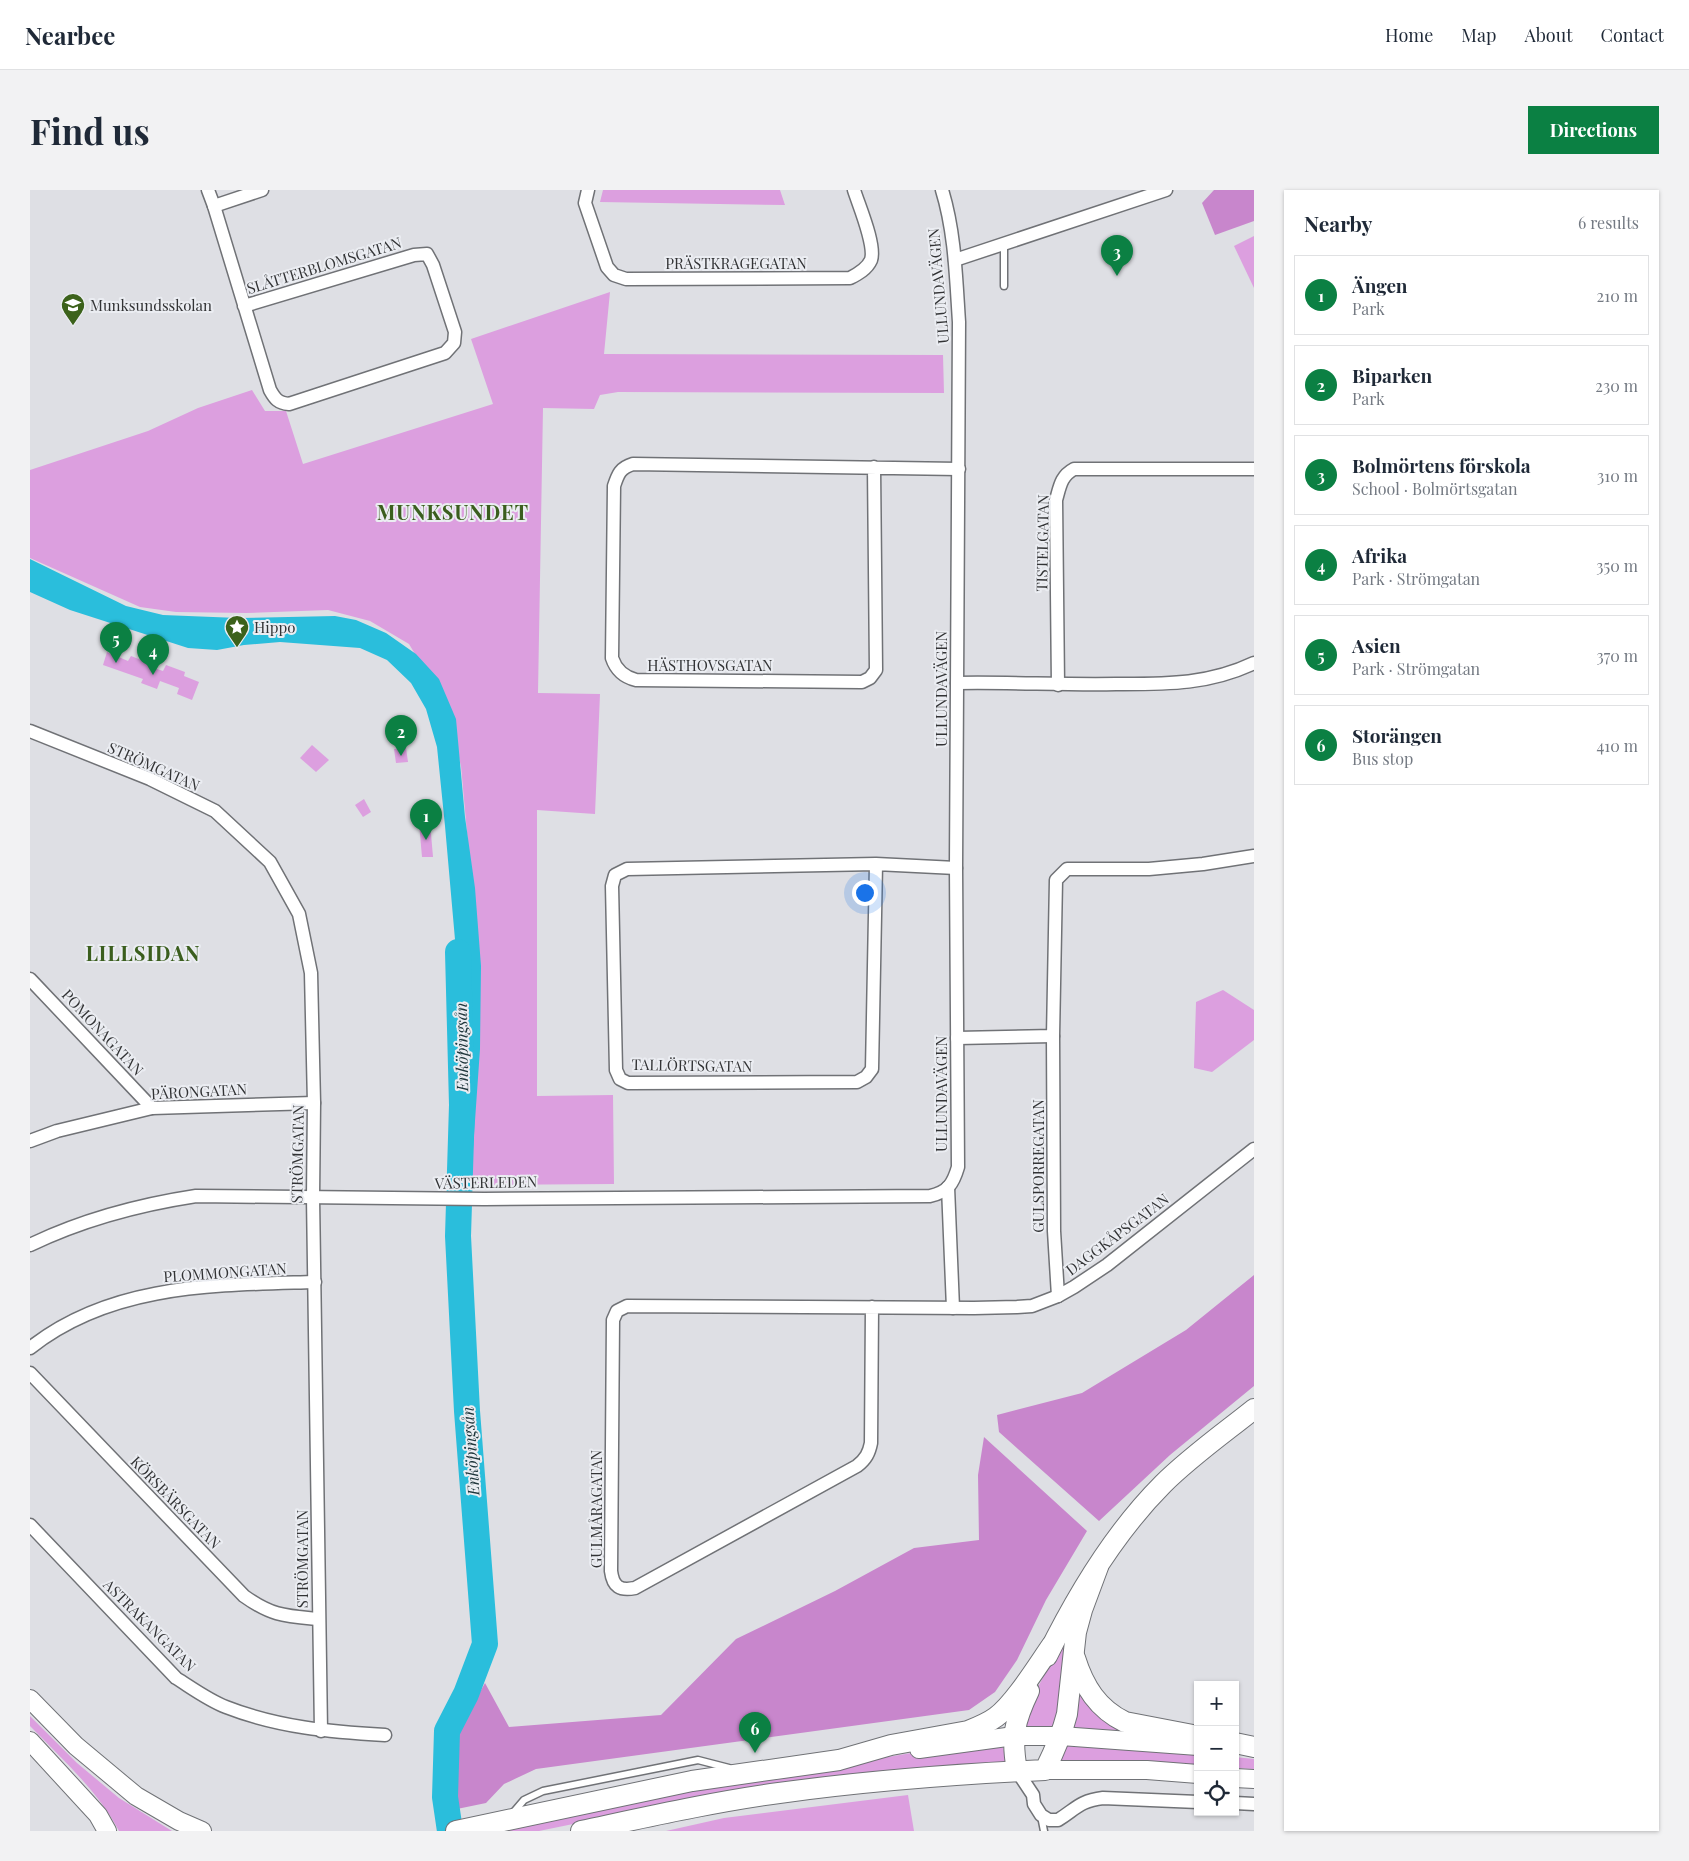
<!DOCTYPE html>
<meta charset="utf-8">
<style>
:root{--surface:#fff;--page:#f2f2f3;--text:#1f2937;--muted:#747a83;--line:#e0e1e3;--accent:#0b8043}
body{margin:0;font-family:"Playfair Display",serif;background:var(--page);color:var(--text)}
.controls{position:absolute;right:15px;bottom:15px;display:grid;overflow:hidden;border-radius:0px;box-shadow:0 1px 4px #0004}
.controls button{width:45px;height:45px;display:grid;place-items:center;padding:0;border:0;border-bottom:1px solid var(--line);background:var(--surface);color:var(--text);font:25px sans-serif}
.you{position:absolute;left:834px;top:702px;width:18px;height:18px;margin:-12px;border:4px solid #fff;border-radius:50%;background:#1a73e8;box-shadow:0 0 0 8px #1a73e833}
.badge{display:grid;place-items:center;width:32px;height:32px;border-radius:50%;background:var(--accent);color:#fff;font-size:16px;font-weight:700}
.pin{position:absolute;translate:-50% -41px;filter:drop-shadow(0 1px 2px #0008)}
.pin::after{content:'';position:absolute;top:26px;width:18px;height:15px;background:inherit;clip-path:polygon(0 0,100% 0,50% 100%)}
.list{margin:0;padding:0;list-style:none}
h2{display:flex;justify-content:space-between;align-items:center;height:65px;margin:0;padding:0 20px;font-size:21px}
h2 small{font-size:16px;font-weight:400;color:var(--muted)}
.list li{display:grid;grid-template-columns:32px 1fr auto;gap:15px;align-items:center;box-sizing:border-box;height:80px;margin:0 10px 10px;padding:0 10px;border:1px solid var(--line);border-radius:0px}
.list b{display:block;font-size:19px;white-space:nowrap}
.list p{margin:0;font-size:16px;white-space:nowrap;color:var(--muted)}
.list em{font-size:16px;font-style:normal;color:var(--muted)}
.icon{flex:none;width:28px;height:28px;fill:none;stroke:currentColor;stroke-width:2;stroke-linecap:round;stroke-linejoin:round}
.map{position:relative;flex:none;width:1224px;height:1641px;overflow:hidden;border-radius:0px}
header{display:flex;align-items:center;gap:30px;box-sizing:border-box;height:70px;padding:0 25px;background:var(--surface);border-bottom:1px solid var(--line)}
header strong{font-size:24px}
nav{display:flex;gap:28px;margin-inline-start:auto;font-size:18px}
.intro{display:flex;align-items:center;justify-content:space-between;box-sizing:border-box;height:120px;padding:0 30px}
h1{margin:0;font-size:35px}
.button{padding:12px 22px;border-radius:0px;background:var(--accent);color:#fff;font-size:18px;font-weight:700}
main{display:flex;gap:30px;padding:0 30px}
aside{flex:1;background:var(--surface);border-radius:0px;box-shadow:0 1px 4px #0004}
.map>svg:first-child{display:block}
</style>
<header>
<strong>Nearbee</strong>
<nav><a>Home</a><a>Map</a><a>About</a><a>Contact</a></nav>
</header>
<div class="intro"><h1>Find us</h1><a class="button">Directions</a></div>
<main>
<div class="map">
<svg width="1224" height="1641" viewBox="0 0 1224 1641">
<rect width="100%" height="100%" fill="#dedfe4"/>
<!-- green -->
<g fill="#dc9fdf">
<path d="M573 0H750L755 15 570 12Z"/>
<path d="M1224 46V98L1204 56Z"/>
<path d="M580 102 574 164 913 165 914 203 588 202 570 205 564 219 513 218 508 503 570 504 565 624 507 620V906L583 905 584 994 440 995 445 828 444 721 431 576 415 514 379 454 340 431 298 420 216 423 146 422 110 417 0 368V280L118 241 168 218 222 200 235 221H256L273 274 463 214 441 149Z"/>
<path d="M77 462 98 471 101 466 119 473 118 476 133 481 136 475 155 482 154 486 169 492 162 510 147 504 149 498 130 491 127 499 111 493 113 489 73 475Z"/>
<path d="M282 555 299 570 286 582 270 568Z"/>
<path d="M376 558 378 572 366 573 364 559Z"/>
<path d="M334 609 341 622 333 627 325 615Z"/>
<path d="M400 632 403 667H392L389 633Z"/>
<path d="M1193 800 1224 820V850L1182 882 1164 878 1166 812Z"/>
<path d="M1035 1446 1034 1494 1024 1539 994 1537 1000 1512Z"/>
<path d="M1046 1494 1098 1541 1041 1538Z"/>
<path d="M0 1526 47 1573 89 1608 142 1641H89C68 1601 31 1568 0 1536Z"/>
<path d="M1038 1552 1168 1562V1576L1028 1573Z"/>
<path d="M972 1554 977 1573 694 1603 509 1641H471L687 1596 905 1559Z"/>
<path d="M1205 1567 1224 1569V1579L1205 1578Z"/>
<path d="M878 1605 884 1641H636L694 1628Z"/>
</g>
<!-- forest -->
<g fill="#c886cc">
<path d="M1184 0H1224V31L1185 45 1172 13Z"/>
<path d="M1224 1085V1196L1140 1265 1069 1331 969 1242 967 1225 1052 1203 1156 1140Z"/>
<path d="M954 1247 1057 1341 1016 1410 987 1470 965 1502 939 1520 506 1579 474 1594 456 1613 427 1619 426 1545 455 1493 479 1537 631 1525 706 1449 805 1401 884 1358 949 1350 948 1285Z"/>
</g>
<!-- water -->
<path fill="#2abedc" d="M0 369 96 416 133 425 208 428 305 426 326 430 356 443 386 464 409 489 426 529 435 627 445 698 451 776 450 859 441 988 427 989 435 863 415 636 407 557 396 519 381 493 357 470 330 458 250 452 214 455 187 460 158 458 40 420 0 402Z"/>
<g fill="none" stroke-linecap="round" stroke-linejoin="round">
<!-- river -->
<path stroke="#2abedc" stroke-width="26" d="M420 1641 415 1607 417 1541 436 1504 455 1454 437 1221 428 1046 432 915 428 762"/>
<!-- service casing -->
<g stroke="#707276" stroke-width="9">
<g id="service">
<path d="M974 96V54"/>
<path d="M482 1624 494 1610 513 1601 668 1570 699 1578"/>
<path d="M1011 1626 1014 1641"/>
</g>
</g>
<!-- minor casing -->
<g stroke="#707276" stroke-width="15">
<g id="minor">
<path d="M178 0 184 16 240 200C245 209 248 213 259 214L415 163 424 153 425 142 403 75 397 64 384 65 214 116"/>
<path d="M558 0 555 13 577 77 584 85 596 89 820 88C828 84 837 79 841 70 846 55 829 16 824 0"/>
<path d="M184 16 232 0"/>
<path d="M925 70 1136 0"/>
<path d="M844 277 846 480 840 488 832 492 606 490C594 487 586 480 582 468L584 296C588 284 590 278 603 274L929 279"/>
<path d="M927 493C980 492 1033 495 1086 494 1135 494 1178 495 1224 473"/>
<path d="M1028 495 1026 310C1030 296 1031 286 1044 279H1224"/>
<path d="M0 541 120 589 185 621 240 672 269 724 281 783 284 913 283 1007 291 1541"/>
<path d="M846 674 842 879 836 887 827 892 598 893 590 889 586 880 582 696 585 685 597 679 846 674 926 678"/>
<path d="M0 789 122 918"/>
<path d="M1023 846 1024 1041 1028 1106"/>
<path d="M927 848 1023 846 1026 690 1037 679H1119L1173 674 1224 666"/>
<path d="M0 951 27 941 122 918 284 913"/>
<path d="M918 997 923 1118"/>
<path d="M0 1055C54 1029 107 1015 166 1006L454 1009 900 1006C918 1002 923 994 928 977L926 678 929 132C926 88 925 42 912 0"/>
<path d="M842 1117 841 1253C839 1263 836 1269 827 1276L605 1398C590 1401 583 1397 581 1381L583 1130 587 1121 597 1116 944 1118 987 1117 1002 1116 1028 1106 1044 1097 1077 1075 1224 959"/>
<path d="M0 1158C82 1093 187 1095 285 1092"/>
<path d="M0 1183 214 1406C242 1426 255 1426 288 1429"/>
<path d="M0 1335 146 1488C162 1498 178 1510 196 1517 247 1537 300 1542 355 1545"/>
<path d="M987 1581 1003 1605 1004 1614 1011 1625 1019 1630H1028C1046 1619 1049 1611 1073 1608L1168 1612"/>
<path d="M1205 1613 1224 1614"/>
</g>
</g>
<!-- secondary casing -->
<g stroke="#707276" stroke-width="20">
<g id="secondary">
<path d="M0 1509 46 1556 106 1606 149 1631 172 1641"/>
<path d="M0 1551 68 1625 77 1641"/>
<path d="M889 1559 984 1546H1031L1168 1556"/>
<path d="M1015 1580H1117L1168 1584"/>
<path d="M1205 1588 1224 1589"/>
</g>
</g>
<!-- primary casing -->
<g stroke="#707276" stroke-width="22">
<g id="primary">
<path d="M1017 1466C1046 1407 1086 1341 1133 1294 1160 1267 1194 1243 1224 1219"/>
<path d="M1045 1468C1054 1497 1068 1519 1095 1532L1168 1546"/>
<path d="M1205 1553 1224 1557"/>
<path d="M987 1581C981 1547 984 1532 999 1501"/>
<path d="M426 1641 662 1591 809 1570 861 1555 938 1541C948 1537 958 1533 966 1527 984 1514 1008 1475 1022 1455"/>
<path d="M551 1641C617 1627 683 1612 749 1603 837 1591 926 1584 1015 1580 1024 1562 1032 1544 1037 1524L1046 1442 1052 1420 1068 1377"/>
</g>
</g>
<!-- service -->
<use href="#service" stroke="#fff" stroke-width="6"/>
<!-- minor -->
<use href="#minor" stroke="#fff" stroke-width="12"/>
<!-- secondary -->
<use href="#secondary" stroke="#fff" stroke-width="18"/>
<!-- primary -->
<use href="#primary" stroke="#fff" stroke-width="20"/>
</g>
<!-- icons -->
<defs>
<g id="school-pin" transform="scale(1.25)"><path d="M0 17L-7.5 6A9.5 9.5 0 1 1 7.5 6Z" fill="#3c621b" stroke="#ebedf2"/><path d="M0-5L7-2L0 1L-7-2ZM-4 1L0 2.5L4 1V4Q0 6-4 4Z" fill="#fff"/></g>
<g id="sight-pin" transform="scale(1.25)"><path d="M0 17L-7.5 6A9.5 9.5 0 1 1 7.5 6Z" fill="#3c621b" stroke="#ebedf2"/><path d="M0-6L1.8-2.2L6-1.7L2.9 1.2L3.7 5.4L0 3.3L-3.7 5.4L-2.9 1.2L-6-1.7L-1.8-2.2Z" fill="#fff"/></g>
</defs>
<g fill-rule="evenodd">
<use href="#school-pin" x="43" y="115"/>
<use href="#sight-pin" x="207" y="437"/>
</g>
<g text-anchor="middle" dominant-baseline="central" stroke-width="4" stroke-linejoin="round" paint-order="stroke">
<!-- street labels -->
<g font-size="15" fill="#323335" stroke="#ebedf2">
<text x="706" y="73">PRÄSTKRAGEGATAN</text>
<text transform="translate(294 75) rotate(-17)">SLÅTTERBLOMSGATAN</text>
<text transform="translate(908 96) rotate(-95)">ULLUNDAVÄGEN</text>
<text transform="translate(1012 353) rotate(-89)">TISTELGATAN</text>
<text x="680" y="475">HÄSTHOVSGATAN</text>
<text transform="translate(911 499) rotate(-90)">ULLUNDAVÄGEN</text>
<text transform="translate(124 576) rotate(24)">STRÖMGATAN</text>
<text transform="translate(73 842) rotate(47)">POMONAGATAN</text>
<text transform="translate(662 875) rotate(1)">TALLÖRTSGATAN</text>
<text transform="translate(169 901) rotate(-3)">PÄRONGATAN</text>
<text transform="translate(911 904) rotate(-90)">ULLUNDAVÄGEN</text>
<text transform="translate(267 964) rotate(-89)">STRÖMGATAN</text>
<text transform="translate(1008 976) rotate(-90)">GULSPORREGATAN</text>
<text transform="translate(456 992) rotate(-1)">VÄSTERLEDEN</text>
<text transform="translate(1087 1044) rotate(-37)">DAGGKÅPSGATAN</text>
<text transform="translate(195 1082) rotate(-4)">PLOMMONGATAN</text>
<text transform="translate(146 1312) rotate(46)">KÖRSBÄRSGATAN</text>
<text transform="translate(566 1319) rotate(-90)">GULMÅRAGATAN</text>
<text transform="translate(272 1369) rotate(-90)">STRÖMGATAN</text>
<text transform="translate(120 1435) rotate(45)">ASTRAKANGATAN</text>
</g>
<!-- poi labels -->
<g font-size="15" fill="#323335" stroke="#ebedf2" text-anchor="start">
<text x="60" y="115">Munksundsskolan</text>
<text x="224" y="437">Hippo</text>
</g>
<!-- water labels -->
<g font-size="16" font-style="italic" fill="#20373c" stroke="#ebedf2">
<text transform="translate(431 857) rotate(-91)">Enköpingsån</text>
<text transform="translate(440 1261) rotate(-94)">Enköpingsån</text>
</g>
<!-- district labels -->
<g font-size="20" font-weight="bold" letter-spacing="1" fill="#3b5e1e" stroke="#ebedf2">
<text x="423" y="321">MUNKSUNDET</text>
<text x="113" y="762">LILLSIDAN</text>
</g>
</g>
</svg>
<div class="controls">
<button>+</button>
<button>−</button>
<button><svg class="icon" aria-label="locate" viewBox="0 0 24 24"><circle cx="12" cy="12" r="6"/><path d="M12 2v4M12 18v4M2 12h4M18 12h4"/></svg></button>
</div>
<div class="you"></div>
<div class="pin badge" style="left:396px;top:650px">1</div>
<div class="pin badge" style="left:371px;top:566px">2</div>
<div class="pin badge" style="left:1087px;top:86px">3</div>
<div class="pin badge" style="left:123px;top:485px">4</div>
<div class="pin badge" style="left:86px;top:473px">5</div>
<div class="pin badge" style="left:725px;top:1563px">6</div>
</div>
<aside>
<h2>Nearby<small>6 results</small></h2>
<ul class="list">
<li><span class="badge">1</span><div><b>Ängen</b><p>Park</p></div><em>210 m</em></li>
<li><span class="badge">2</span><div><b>Biparken</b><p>Park</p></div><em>230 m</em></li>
<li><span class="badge">3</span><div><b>Bolmörtens förskola</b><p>School · Bolmörtsgatan</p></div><em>310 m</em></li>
<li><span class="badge">4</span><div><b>Afrika</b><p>Park · Strömgatan</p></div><em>350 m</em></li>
<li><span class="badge">5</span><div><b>Asien</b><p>Park · Strömgatan</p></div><em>370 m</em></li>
<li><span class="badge">6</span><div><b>Storängen</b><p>Bus stop</p></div><em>410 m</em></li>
</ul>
</aside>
</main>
